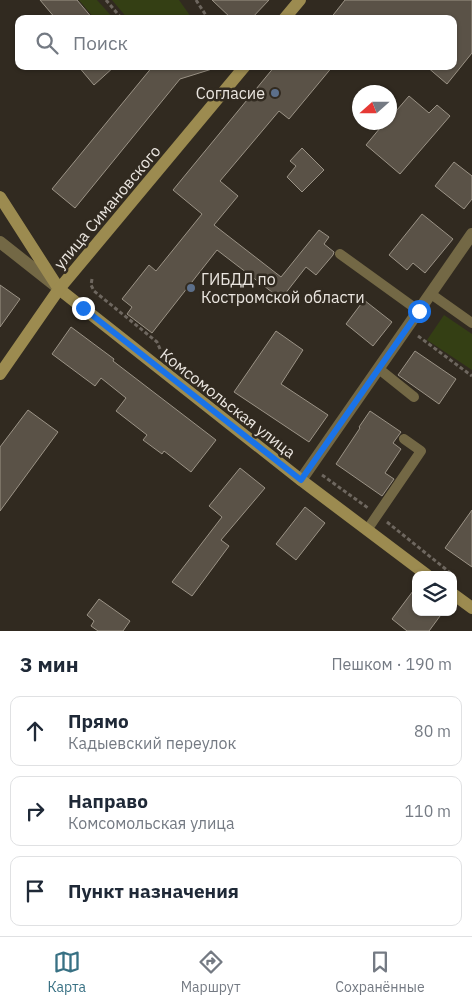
<!DOCTYPE html>
<html lang="ru">
<meta charset="utf-8">
<style>
:root{--surface:#fff;--page:#f2f2f3;--text:#1f2937;--muted:#747a83;--line:#e0e1e3;--accent:#387184}
body{margin:0;font-family:"IBM Plex Sans",sans-serif;background:var(--page);color:var(--text)}
.controls{position:absolute;right:15px;bottom:15px;display:grid;overflow:hidden;border-radius:10px;box-shadow:0 1px 4px #0004}
.controls button{width:45px;height:45px;display:grid;place-items:center;padding:0;border:0;border-bottom:1px solid var(--line);background:var(--surface);color:var(--text);font:25px sans-serif}
.compass{position:absolute;left:352px;top:85px;width:45px;height:45px;border-radius:50%;background:var(--surface);box-shadow:0 1px 4px #0004;rotate:249deg}
.stop{position:absolute;width:15px;height:15px;margin:-11px;border:4px solid #1a73e8;border-radius:50%;background:#fff}
.stop.end{background:#1a73e8;border-color:#fff;box-shadow:0 1px 5px #0008}
.list{margin:0;padding:0;list-style:none}
h2{display:flex;justify-content:space-between;align-items:center;height:65px;margin:0;padding:0 20px;font-size:21px}
h2 small{font-size:16px;font-weight:400;color:var(--muted)}
.list li{display:grid;grid-template-columns:32px 1fr auto;gap:15px;align-items:center;box-sizing:border-box;height:70px;margin:0 10px 10px;padding:0 10px;border:1px solid var(--line);border-radius:10px}
.list b{display:block;font-size:19px;white-space:nowrap}
.list p{margin:0;font-size:16px;white-space:nowrap;color:var(--muted)}
.list em{font-size:16px;font-style:normal;color:var(--muted)}
.icon{flex:none;width:28px;height:28px;fill:none;stroke:currentColor;stroke-width:2;stroke-linecap:round;stroke-linejoin:round}
.map{position:relative;flex:none;width:472px;height:631px;overflow:hidden}
.search{position:absolute;background:var(--surface);box-shadow:0 1px 4px #0004;left:15px;right:15px;top:15px;height:55px;display:flex;align-items:center;gap:12px;box-sizing:border-box;padding:0 18px;border-radius:10px;color:var(--muted);font-size:19px}
.sheet{height:305px;background:var(--surface)}
nav{display:flex;justify-content:space-around;align-items:center;box-sizing:border-box;height:70px;border-top:1px solid var(--line);background:var(--surface);font-size:14px;color:var(--muted)}
nav a{display:grid;justify-items:center;gap:2px}
nav .on{color:var(--accent)}
.map>svg:first-child{display:block}
</style>
<div class="map">
<svg width="472" height="631" viewBox="0 0 472 631">
<rect width="100%" height="100%" fill="#312a20"/>
<!-- green -->
<g fill="#343f14">
<path d="M79 0H97L114 19H95Z"/>
<path d="M112 0H179L191 17 190 19H128Z"/>
<path d="M444 315 472 334V370L427 340Z"/>
</g>
<!-- building -->
<g fill="#5a5247" stroke="#9b9386">
<path d="M40 0H77L93 19H56Z"/>
<path d="M212 0H269L251 19H232Z"/>
<path d="M345 0H472V53L447 84 426 66H453V19H330Z"/>
<path d="M78 66H115L94 85Z"/>
<path d="M153 66H211L212 69 180 79 75 208 52 189Z"/>
<path d="M275 66H333L289 119 279 111 220 181 238 196 214 225 281 277 319 230 329 237 324 244 334 252 333 255 316 275 306 267 281 299 217 250 152 333 127 314 132 307 122 299 149 265 156 271 202 214 173 190Z"/>
<path d="M409 96 429 113 437 105 450 116 400 174 366 145 385 122H390V118Z"/>
<path d="M302 148 324 170 302 192 287 177 296 166 290 161Z"/>
<path d="M454 162 472 176V199L464 209 435 186Z"/>
<path d="M422 214 453 239 425 273 413 263 407 270 389 255Z"/>
<path d="M0 285 20 299 0 327Z"/>
<path d="M364 300 392 322 373 346 346 324Z"/>
<path d="M71 327 114 359 113 361 216 440 191 472 164 451 162 454 143 440 147 435 116 411 126 398 101 378 95 386 52 354Z"/>
<path d="M276 331 303 350 281 384 328 415 309 442 234 392Z"/>
<path d="M415 351 456 379 439 404 398 375Z"/>
<path d="M28 410 58 432 0 511V447Z"/>
<path d="M370 411 401 432 393 443 401 449 385 473 394 479 382 496 336 464 360 428 359 427Z"/>
<path d="M240 468 265 488 221 540 229 546 192 596 172 582 222 517 209 506Z"/>
<path d="M305 507 325 523 296 560 276 544Z"/>
<path d="M472 510V567L445 548Z"/>
<path d="M416 587V612H443L429 631H407L392 619Z"/>
<path d="M99 599 130 621 123 631H98L91 626 94 621 87 615Z"/>
</g>
<g fill="none" stroke-linecap="round" stroke-linejoin="round">
<!-- path -->
<g stroke="#6e675f" stroke-width="3" stroke-dasharray="4 2.5" stroke-linecap="butt">
<path d="M106 0 122 19"/>
<path d="M196 0 207 17"/>
<path d="M92 279 91 285 94 291 157 342 160 349"/>
<path d="M418 336 472 376"/>
<path d="M322 475 368 508"/>
<path d="M387 522 453 575"/>
</g>
<!-- lane -->
<g stroke="#736845" stroke-width="10">
<path d="M340 254 419 311"/>
<path d="M431 294 472 323"/>
<path d="M379 369 414 397"/>
<path d="M367 530 421 451 404 439"/>
</g>
<!-- street -->
<g stroke="#736845" stroke-width="12">
<path d="M0 242 57 287"/>
<path d="M301 480 472 234"/>
</g>
<!-- secondary -->
<g stroke="#9c8b50" stroke-width="12">
<path d="M284 19 300 0"/>
<path d="M0 197 59 289 301 480 427 575"/>
<path d="M0 374 59 289 245 66"/>
<path d="M453 594 472 608"/>
</g>
</g>
<g fill="none" stroke-linecap="round" stroke-linejoin="round">
<!-- route -->
<path stroke="#1a73e8" stroke-width="6" d="M83 308 301 480 419 311"/>
</g>
<!-- markers -->
<g fill="#5c6f8a" stroke="#312a20" stroke-width="2">
<circle cx="275" cy="93" r="5"/>
<circle cx="191" cy="288" r="5"/>
</g>
<g text-anchor="middle" dominant-baseline="central" stroke-width="5" stroke-linejoin="round" paint-order="stroke">
<!-- poi labels -->
<g font-size="16" fill="#ebe6e0" stroke="#312a20" text-anchor="end">
<text x="265" y="93">Согласие</text>
<text x="201" y="279" text-anchor="start">ГИБДД по<tspan x="201" dy="18">Костромской области</tspan></text>
</g>
<!-- street labels -->
<g font-size="16" fill="#ebe6e0" stroke="#312a20">
<text transform="translate(107 207) rotate(-50)">улица Симановского</text>
<text transform="translate(228 403) rotate(38)">Комсомольская улица</text>
</g>
</g>
</svg>
<div class="controls">
<button><svg class="icon" aria-label="layers" viewBox="0 0 24 24"><path d="M12 4l9 5-9 5-9-5zM3 14l9 5 9-5"/></svg></button>
</div>
<svg class="compass" viewBox="-18 -18 36 36"><path d="M0-13l5 13h-10z" fill="#e53935"/><path d="M0 13l5-13h-10z" fill="#747a83"/></svg>
<div class="stop" style="left:419px;top:311px"></div>
<div class="stop end" style="left:83px;top:308px"></div>
<div class="search"><svg class="icon" aria-label="search" viewBox="0 0 24 24"><circle cx="10" cy="10" r="6"/><path d="M15 15l6 6"/></svg>Поиск</div>
</div>
<section class="sheet">
<h2>3 мин<small>Пешком · 190 m</small></h2>
<ul class="list">
<li><svg class="icon" aria-label="ahead" viewBox="0 0 24 24"><path d="M12 20V5M6 11l6-6 6 6"/></svg><div><b>Прямо</b><p>Кадыевский переулок</p></div><em>80 m</em></li>
<li><svg class="icon" aria-label="right" viewBox="0 0 24 24"><path d="M7 20v-9h11M14 6l5 5-5 5"/></svg><div><b>Направо</b><p>Комсомольская улица</p></div><em>110 m</em></li>
<li><svg class="icon" aria-label="arrive" viewBox="0 0 24 24"><path d="M6 21V4h12l-3 4 3 4H6"/></svg><div><b>Пункт назначения</b></div></li>
</ul>
</section>
<nav>
<a class="on"><svg class="icon" aria-label="map" viewBox="0 0 24 24"><path d="M3 6l6-2 6 2 6-2v14l-6 2-6-2-6 2zM9 4v14M15 6v14"/></svg>Карта</a>
<a><svg class="icon" aria-label="directions" viewBox="0 0 24 24"><path d="M12 3l9 9-9 9-9-9zM9 14v-3h6M13 9l2 2-2 2"/></svg>Маршрут</a>
<a><svg class="icon" aria-label="saved" viewBox="0 0 24 24"><path d="M7 4h10v16l-5-4-5 4z"/></svg>Сохранённые</a>
</nav>
